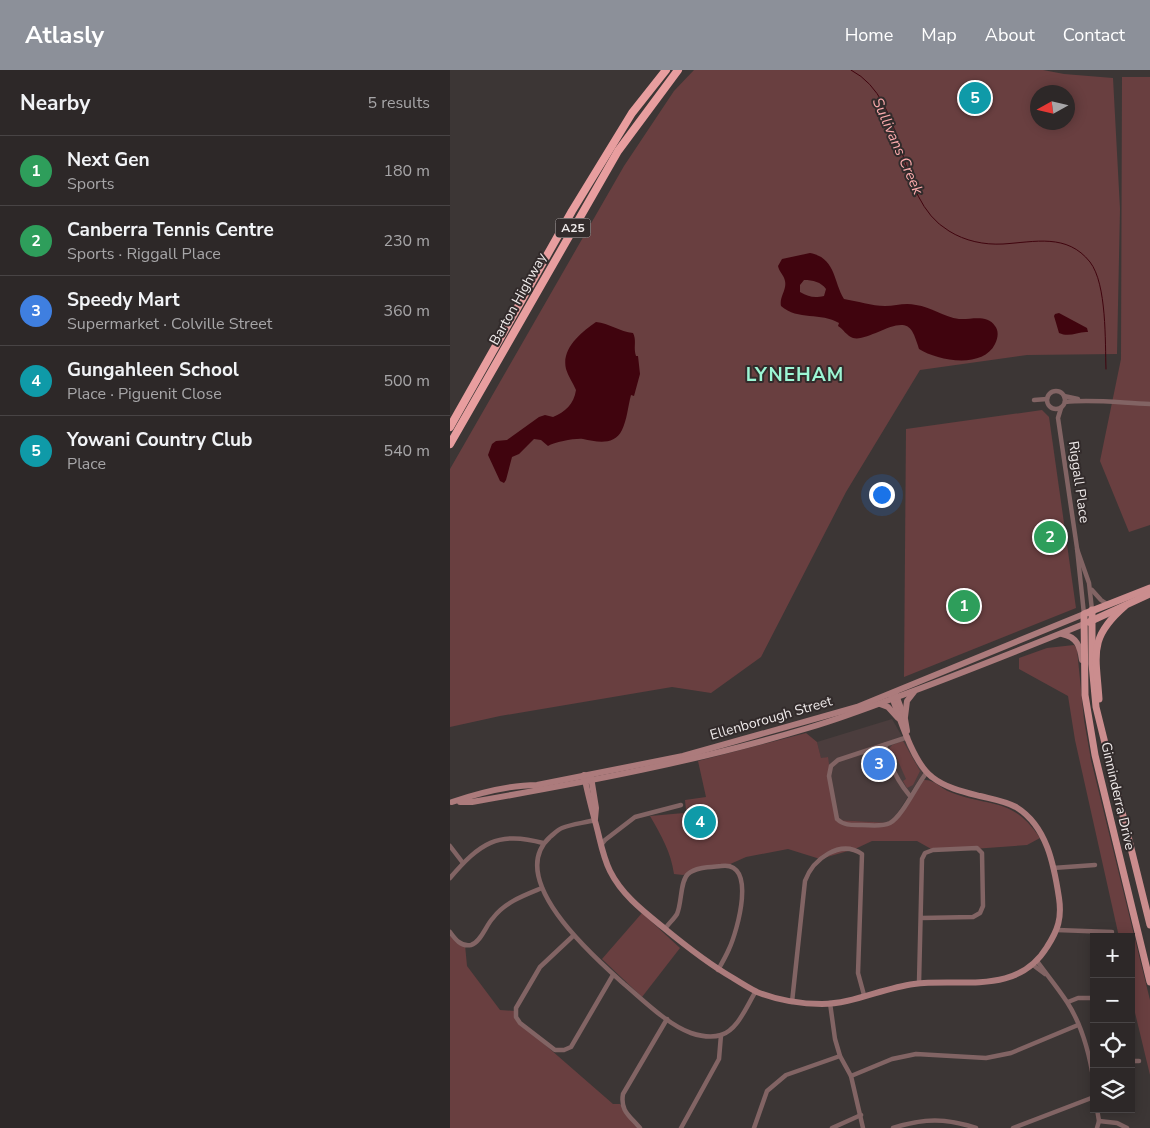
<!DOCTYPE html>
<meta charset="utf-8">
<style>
:root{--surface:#2d2828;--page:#353030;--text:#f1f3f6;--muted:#a7a6a8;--line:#484445;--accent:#8c9099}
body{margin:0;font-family:"Nunito Sans",sans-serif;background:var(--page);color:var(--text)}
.controls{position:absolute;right:15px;bottom:15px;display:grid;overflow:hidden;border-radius:0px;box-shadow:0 2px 12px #0003}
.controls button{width:45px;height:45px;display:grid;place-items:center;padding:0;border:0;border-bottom:1px solid var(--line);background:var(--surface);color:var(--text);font:25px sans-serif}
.compass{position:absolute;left:580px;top:15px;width:45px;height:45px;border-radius:50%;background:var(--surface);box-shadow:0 2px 12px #0003;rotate:262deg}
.you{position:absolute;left:431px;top:424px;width:18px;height:18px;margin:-12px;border:4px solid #fff;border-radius:50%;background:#1a73e8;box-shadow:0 0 0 8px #1a73e833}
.badge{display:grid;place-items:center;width:32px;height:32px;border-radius:50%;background:var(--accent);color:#fff;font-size:16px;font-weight:700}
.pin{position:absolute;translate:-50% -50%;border:2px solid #fff;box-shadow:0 1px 5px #0006}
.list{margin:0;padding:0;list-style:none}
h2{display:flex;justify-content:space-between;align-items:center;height:65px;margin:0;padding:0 20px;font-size:21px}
h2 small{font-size:16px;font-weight:400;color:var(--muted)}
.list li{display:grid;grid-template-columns:32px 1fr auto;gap:15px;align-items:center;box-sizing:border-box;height:70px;padding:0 20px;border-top:1px solid var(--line)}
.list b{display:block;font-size:19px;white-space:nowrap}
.list p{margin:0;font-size:16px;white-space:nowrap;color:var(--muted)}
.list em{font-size:16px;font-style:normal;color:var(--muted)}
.icon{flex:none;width:28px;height:28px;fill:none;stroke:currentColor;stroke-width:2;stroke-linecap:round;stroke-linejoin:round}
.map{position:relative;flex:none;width:700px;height:1058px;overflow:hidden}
header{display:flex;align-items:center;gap:30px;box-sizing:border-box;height:70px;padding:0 25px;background:var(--accent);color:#fff}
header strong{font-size:24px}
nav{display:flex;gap:28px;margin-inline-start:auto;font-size:18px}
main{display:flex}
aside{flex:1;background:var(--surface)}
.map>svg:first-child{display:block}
</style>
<header>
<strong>Atlasly</strong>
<nav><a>Home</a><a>Map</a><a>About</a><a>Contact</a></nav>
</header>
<main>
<aside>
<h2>Nearby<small>5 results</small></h2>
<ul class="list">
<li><span class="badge" style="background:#2e9e5b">1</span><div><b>Next Gen</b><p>Sports</p></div><em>180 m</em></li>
<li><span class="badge" style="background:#2e9e5b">2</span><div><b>Canberra Tennis Centre</b><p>Sports · Riggall Place</p></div><em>230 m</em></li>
<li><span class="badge" style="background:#3f7fe0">3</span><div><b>Speedy Mart</b><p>Supermarket · Colville Street</p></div><em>360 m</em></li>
<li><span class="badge" style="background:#0f9aa8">4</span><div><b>Gungahleen School</b><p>Place · Piguenit Close</p></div><em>500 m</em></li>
<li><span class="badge" style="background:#0f9aa8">5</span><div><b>Yowani Country Club</b><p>Place</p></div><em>540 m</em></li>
</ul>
</aside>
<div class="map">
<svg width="700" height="1058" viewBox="0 0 700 1058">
<rect width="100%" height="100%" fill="#3c3635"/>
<!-- built -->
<path fill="#4b3d3d" d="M442 649 473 703 441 753 387 750 377 687 371 689 367 672Z"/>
<!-- green -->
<g fill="#693f40" fill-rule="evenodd">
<path d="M244 0H593L614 4 663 8 670 139 667 284 577 285 470 300 396 422 311 587 261 623 222 617 50 646 0 657V399L174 96 224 21ZM588 22H618V52H588Z"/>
<path d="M672 7H700V455L679 462 650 391 671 289Z"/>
<path d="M592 340 599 347 626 538 454 607 456 359Z"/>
<path d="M624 575 627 579 634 650 641 690 700 930V1005L681 926V867H669L625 670 618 626 569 599V588L597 578Z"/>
<path d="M356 663 367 672 371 688 378 687 387 750 441 753 473 710C484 709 490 718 500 722 540 738 562 726 590 768L577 775 509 780H483L467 771H422L405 779 370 789 338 779 296 787 278 795 255 798 233 805 224 804C221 782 211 765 200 746L234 743 239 745V757L243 763 255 764 256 739 236 740 235 730 256 727 248 691Z"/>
<path d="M453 671 470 701 463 715 457 718 453 711 456 709 445 684H441L439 679 442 675Z"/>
<path d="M192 843 230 878 192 927 152 889Z"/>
<path d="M0 862 15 875 17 896 50 940 66 941 70 953 163 1034H170L190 1058H0Z"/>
</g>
<!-- water -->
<g fill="#40040e" fill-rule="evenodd">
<path d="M360 183C386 188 383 211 394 229 407 231 422 236 435 236 446 236 455 232 466 235 481 237 494 247 509 249 521 250 537 244 545 256 549 261 548 268 545 274 533 299 488 291 469 279 467 273 465 266 462 261 451 243 420 272 403 268 397 266 393 259 388 256L389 253C371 242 348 251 331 236 329 227 337 220 335 211 334 205 329 202 328 196L332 189ZM354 210C363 210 371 212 376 219L374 226C364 228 359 227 350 222V215Z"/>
<path d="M609 243 637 258 638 262C628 261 620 268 609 263L604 246 605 244Z"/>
<path d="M146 252C159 253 170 262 183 263 187 271 183 277 186 286H188L190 304 184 326 181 325C178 336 177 350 172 360 164 376 147 372 133 369 126 368 105 372 98 376L91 370 84 369 69 384 62 387 56 410 54 413 50 411 38 385 42 374 46 371 57 370 89 347 95 345 103 347C115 342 124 334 126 320 123 313 118 306 116 299 111 278 132 262 146 252Z"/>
</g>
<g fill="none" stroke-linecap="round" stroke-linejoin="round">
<!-- stream -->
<path stroke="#40040e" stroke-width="1" d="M401 0C460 31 443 128 499 161 515 171 534 175 553 174 585 172 617 163 640 192 657 214 655 272 656 299"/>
<!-- street -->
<g stroke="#826464" stroke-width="4.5">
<circle cx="606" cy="330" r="9"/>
<path d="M614 326 628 329"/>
<path d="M584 330 597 329"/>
<path d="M615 332C643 329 671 333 700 334"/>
<path d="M611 338 608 348 627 478 634 544"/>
<path d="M627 479 639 513 642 540"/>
<path d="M642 520 651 530 657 534"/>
<path d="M458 667 388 690 381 696 379 706 387 749C394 756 403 755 412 755 421 755 431 757 440 753 452 747 467 714 477 702"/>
<path d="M435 675C439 693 448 712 460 726"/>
<path d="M145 750C134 753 122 754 112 758 107 760 104 764 100 767 54 809 145 888 174 914 193 930 218 955 241 963 250 966 262 968 271 965 288 960 297 935 306 921"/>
<path d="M151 775 155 770 185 747 231 735"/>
<path d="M0 776 13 793"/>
<path d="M603 798 645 795"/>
<path d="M0 808C29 774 48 760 93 773"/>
<path d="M215 859C218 854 224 849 227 844 232 833 230 811 238 804 246 797 261 797 271 796 308 790 287 862 279 879 276 886 272 893 268 900"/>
<path d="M607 860 662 862"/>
<path d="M0 862C5 869 11 877 21 875 31 872 36 855 43 848 55 832 75 825 92 818"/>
<path d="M123 866 90 897 66 938V947L70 953 105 980H114L121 977 163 905"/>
<path d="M587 891C597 905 608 918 617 932 632 955 640 986 644 1013"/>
<path d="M583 895 595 904"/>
<path d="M469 913 472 789 475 783 483 780 527 778 532 783 533 836 530 843 523 847 471 848"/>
<path d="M342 932 355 811C363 789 390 769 412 784L408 903 414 925"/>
<path d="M618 932 628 928H644"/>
<path d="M380 933 385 969 390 986 401 1006 413 1058"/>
<path d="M681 991H689"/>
<path d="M401 1006 442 989 466 984 536 988 561 983 628 955"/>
<path d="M649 1051 667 1053 677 1058"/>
<path d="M190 1058C180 1046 170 1041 173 1024L217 949"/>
<path d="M231 1058 269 989 271 965"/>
<path d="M304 1058 317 1021 336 1005 390 986"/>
<path d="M382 1058 411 1045"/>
<path d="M443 1058C474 1048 496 1048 526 1058"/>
<path d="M563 1058 644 1027"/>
<path d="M647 1058 649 1051 647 1039"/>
</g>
<!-- secondary -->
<g stroke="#ac7b7c" stroke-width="6">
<path d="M612 564C627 567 630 576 632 590"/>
<path d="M446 625 455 649 457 661"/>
<path d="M430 634 438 637 448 648"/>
<path d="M455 647 457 631 464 622"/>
<path d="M134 705C137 721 141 736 145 751 150 768 152 785 160 801 172 825 193 841 214 858 237 877 257 893 283 908 291 913 299 918 307 922 327 930 350 934 372 934 402 934 433 918 464 914 511 908 567 926 597 877 608 860 612 848 609 828 604 795 597 756 566 737 555 731 542 729 530 726 514 722 496 718 482 707 463 693 449 646 441 624"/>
<path d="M141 707 146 738 145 749"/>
<path d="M2 732C29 723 59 715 87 715L233 686 407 637 634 544"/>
<path d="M10 732H22C136 712 248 691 358 658 389 649 418 638 447 627 510 604 572 579 634 554"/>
</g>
<!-- primary -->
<g stroke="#cb8d8e" stroke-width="7">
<path d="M700 518 634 544 635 625 645 685 700 912"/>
<path d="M642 540V594L646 637 700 855"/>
<path d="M639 552 700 524"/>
<path d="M649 629C646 584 638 568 675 536"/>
</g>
<!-- highway -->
<g stroke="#e89e9f" stroke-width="8">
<path d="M0 357 122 141 182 43 216 0"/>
<path d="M0 374 168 81 228 0"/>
</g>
</g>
<g text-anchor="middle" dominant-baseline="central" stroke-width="4" stroke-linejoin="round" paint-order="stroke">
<!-- shield labels -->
<rect fill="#322b2b" stroke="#b6b0b0" stroke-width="1" x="105.5" y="148.5" width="35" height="19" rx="4"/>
<g font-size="12" font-weight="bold" fill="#eee9e9">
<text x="123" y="158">A25</text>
</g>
<!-- street labels -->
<g font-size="14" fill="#eee9e9" stroke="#322b2b">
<text transform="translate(68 229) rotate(-61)">Barton Highway</text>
<text transform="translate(629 412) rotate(82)">Riggall Place</text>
<text transform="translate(321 648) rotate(-16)">Ellenborough Street</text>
<text transform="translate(668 726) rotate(77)">Ginninderra Drive</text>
</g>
<!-- water labels -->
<g font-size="15" font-style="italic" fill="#fcabad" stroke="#322b2b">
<text transform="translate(448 76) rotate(66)">Sullivans Creek</text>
</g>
<!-- district labels -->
<g font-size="19" font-weight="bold" letter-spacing="1" fill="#9cf6d4" stroke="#322b2b">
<text x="345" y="305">LYNEHAM</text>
</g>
</g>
</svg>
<div class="controls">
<button>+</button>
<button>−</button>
<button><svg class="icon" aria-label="locate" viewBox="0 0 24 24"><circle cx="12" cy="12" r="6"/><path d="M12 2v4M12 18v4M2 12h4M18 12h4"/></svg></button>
<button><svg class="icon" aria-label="layers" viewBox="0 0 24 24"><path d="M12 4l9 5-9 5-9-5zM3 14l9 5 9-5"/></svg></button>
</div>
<svg class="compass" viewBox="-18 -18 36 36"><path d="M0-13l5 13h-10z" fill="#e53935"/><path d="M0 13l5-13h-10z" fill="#a7a6a8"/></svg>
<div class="you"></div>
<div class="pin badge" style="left:514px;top:536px;background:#2e9e5b">1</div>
<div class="pin badge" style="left:600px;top:467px;background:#2e9e5b">2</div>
<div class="pin badge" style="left:429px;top:694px;background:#3f7fe0">3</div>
<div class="pin badge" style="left:250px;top:752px;background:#0f9aa8">4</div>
<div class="pin badge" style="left:525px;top:28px;background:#0f9aa8">5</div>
</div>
</main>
